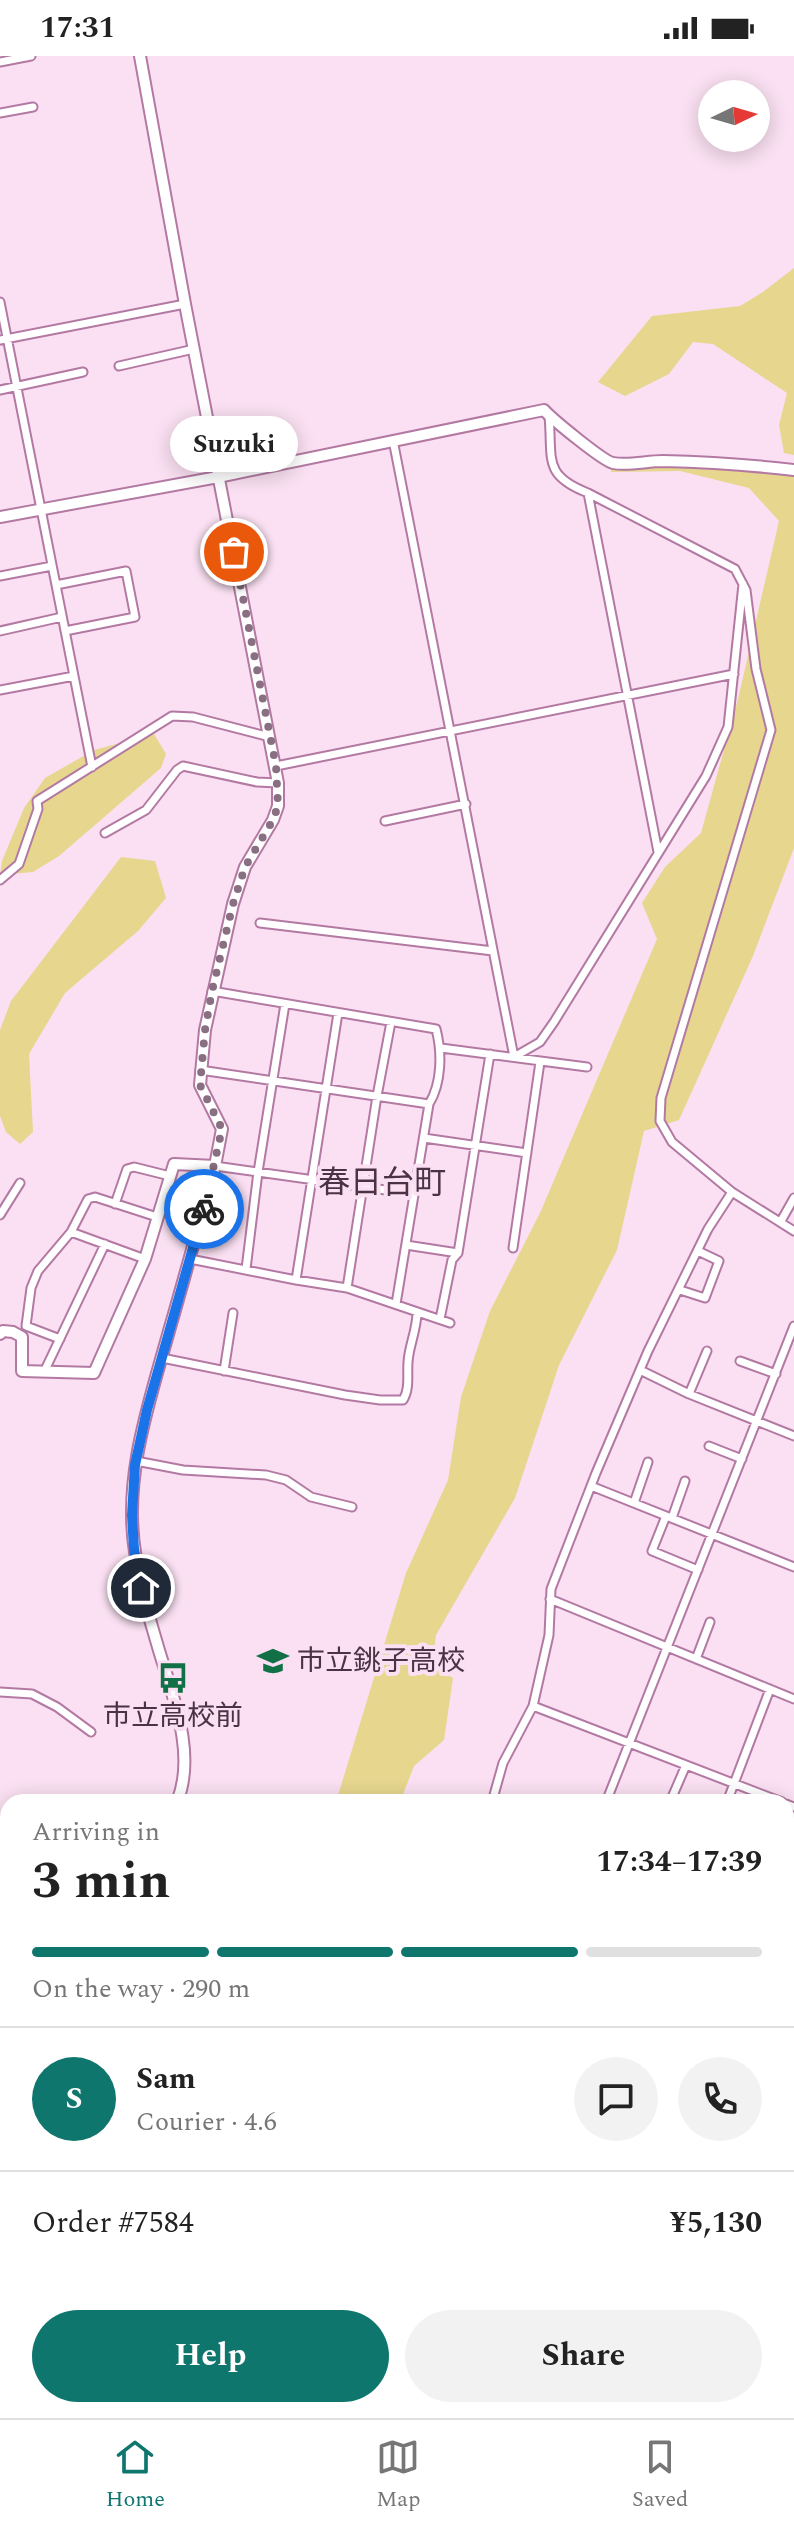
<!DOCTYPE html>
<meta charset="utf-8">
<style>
body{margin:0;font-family:Spectral,"Noto Sans JP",serif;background:#f2f2f2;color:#222;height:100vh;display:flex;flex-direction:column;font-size:30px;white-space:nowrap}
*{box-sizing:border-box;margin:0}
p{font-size:26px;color:#767676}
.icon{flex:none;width:44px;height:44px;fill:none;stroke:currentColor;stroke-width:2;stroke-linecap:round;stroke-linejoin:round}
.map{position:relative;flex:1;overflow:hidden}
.sheet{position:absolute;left:0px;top:1738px;width:794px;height:624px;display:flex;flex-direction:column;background:#fff;border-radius:24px 24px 0 0;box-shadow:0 4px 20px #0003}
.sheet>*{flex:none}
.needle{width:52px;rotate:85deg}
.buttons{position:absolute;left:698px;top:24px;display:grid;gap:16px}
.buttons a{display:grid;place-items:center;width:72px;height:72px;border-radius:50%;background:#fff;box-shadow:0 4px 20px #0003;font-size:40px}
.pin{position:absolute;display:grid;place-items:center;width:68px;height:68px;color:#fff;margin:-34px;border:4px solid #fff;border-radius:50%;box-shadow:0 2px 8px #0007}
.courier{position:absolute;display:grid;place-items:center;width:80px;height:80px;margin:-40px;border:6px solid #1a73e8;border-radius:50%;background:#fff;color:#222;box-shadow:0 2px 10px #0007}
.bubble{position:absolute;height:56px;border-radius:28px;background:#fff;box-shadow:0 4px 20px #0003;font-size:26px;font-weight:700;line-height:56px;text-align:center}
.headline em{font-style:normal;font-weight:700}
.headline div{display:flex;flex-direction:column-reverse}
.headline{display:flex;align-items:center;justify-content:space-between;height:136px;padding:0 32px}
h1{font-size:52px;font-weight:700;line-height:60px}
.bar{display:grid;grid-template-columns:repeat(4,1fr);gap:12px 8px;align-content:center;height:96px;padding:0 32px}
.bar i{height:10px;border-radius:6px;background:#e0e0e0}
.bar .current{background:#0f766e}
.bar p{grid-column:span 4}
.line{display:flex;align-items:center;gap:20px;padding:0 32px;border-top:2px solid #e0e0e0}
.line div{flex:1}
.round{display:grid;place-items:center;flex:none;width:84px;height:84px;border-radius:42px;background:#f2f2f2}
.button{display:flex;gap:16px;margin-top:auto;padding:16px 32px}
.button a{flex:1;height:92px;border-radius:48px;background:#0f766e;color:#fff;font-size:32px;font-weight:700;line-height:92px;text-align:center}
.button a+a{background:#f2f2f2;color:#222}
.status{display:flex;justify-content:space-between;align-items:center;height:56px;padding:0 40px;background:#fff;direction:ltr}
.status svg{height:22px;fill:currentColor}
.menu{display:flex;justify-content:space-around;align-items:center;height:112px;border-top:2px solid #e0e0e0;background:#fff;font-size:22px;color:#767676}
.menu a{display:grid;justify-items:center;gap:4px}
.menu .current{color:#0f766e}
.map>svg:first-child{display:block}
.green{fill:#e6d68e}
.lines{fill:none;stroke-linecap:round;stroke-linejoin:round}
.stream{stroke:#8b94d5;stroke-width:3}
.street-casing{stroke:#b379a3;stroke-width:11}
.secondary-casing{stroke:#b379a3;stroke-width:14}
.highway-casing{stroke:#fff;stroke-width:16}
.street{stroke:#fff;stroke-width:7}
.secondary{stroke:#fff;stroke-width:10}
.highway{stroke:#48d1f3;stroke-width:12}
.done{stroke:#886f81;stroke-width:8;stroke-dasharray:0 14.4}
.route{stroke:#1a73e8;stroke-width:10}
.labels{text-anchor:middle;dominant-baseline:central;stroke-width:8;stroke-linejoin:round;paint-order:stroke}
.poi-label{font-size:28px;fill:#4b3244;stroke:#fae0f2;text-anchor:start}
.quarter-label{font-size:32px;fill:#4b3244;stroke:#fae0f2}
</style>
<div class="status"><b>17:31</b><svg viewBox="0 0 49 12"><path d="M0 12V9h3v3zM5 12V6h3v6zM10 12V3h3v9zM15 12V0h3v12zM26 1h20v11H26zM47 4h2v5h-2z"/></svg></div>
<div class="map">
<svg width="794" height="2362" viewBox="0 0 794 2362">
<rect width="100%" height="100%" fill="#fae0f2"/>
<path class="green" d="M794 212V399L784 397 779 369 787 337 713 288 693 286 669 318 625 340 598 326 652 260 740 250 763 236Z
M612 407 794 415V792L753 900 679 1064 644 1075 617 1194 559 1309 515 1442 436 1579 432 1610 453 1622 444 1684 414 1710 400 1746H336L406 1517 448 1424 461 1341 490 1255 540 1157 657 883 642 847 665 811 701 777 738 643 779 465 749 432 680 415 611 416Z
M154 678 166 698 161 712 59 800 33 816 0 819 2 805 24 752 45 722 94 694Z
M121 801 155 805 166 842 138 875 65 937 29 998 33 1076 20 1088 6 1076 0 1060V974L11 945Z
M54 2354H96L101 2356 102 2354H168L170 2362H69Z"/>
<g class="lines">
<path class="stream" d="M0 2126 6 2144 0 2152"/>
<defs>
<path id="street" d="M0 6 31 0
M0 57 33 51
M0 246 92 711
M0 284 185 248
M119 310 194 293
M0 334 83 316
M549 360C553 403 542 419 588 437L735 513 746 534 756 613 771 674 661 1042 660 1065 672 1086 732 1136 794 1175
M393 384 514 1001 540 986 554 966 706 720 728 671 743 528
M588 437 658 796
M0 520 52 510
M56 529 126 515 135 561 65 575
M0 575 62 561
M0 634 74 620
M276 710 734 618
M385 765 466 748
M105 777 146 754 177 714 183 710 257 726 278 727
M0 824 19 808 38 753 37 745 172 660 193 661 270 681
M260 867 493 895
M212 935 436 973C442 996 442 1027 429 1048L396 1248
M441 992 587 1011
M200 1014 429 1048
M424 1082 527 1097
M215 1110 414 1138
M115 1148 127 1113 134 1111 170 1120
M0 1159 20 1127
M781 1165 794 1142
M71 1176 145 1203
M406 1189 458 1197
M513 1192 540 1006
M190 1203 296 1224 347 1232 450 1267
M246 1213 258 1116 285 948
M296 1224 338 957
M347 1232 377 1040 391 966
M680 1234 705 1242 719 1205 698 1195
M440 1263 452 1204 458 1197 490 998
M60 1283 26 1270 31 1232 38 1215 71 1176 88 1143 95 1141 157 1161
M162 1302 345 1339 380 1344H403C410 1333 407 1319 408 1306 409 1289 417 1274 417 1256
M740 1305 776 1318
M640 1314 689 1338 794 1380
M224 1315 233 1257
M44 1316 105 1188
M689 1338 707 1295
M709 1390 742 1403
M136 1405 183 1414 266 1419 286 1424 311 1441 352 1451
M591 1430 794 1511
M634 1447 648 1406
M666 1460 652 1495 698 1514
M672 1462 685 1425
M550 1543 794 1643
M696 1603 710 1566
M0 1636 32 1638 57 1651 91 1676
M533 1650 782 1746
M492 1746 503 1707 533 1650 549 1579 551 1533 596 1417 648 1295 708 1173 732 1136
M606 1746 794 1270
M670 1746 686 1709
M727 1746 770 1633
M786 1748 794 1751
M0 1772 8 1778
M0 1919 8 1915
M786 1930 794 1910
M0 2044 8 2040
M786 2148 794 2150
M786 2188 794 2178
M786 2195 794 2201
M786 2310 794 2300
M198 2354 199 2362
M741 2354 751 2362
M322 2362 328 2354
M448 2362 454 2354
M544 2362 551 2354
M648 2362 654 2354"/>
<path id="secondary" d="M140 0 185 248 278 727V750L273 764 245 811 233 848 205 974 200 1029 222 1073 215 1110C200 1165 185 1220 169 1275 149 1347 123 1421 135 1496 139 1529 149 1560 158 1591 172 1639 197 1697 177 1746
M0 461 218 421 544 354C552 363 603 405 613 407 628 410 647 405 663 405 707 406 751 409 794 414
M0 1278 3 1275 13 1276 22 1281V1315L94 1317 145 1203 174 1108 215 1110
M0 1940C4 1949 9 1956 1 1965
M403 2354 413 2362"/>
<path id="highway" d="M0 1963 8 1981
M570 2354 580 2362"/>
</defs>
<use href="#street" class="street-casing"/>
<use href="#secondary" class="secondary-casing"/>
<use href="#highway" class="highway-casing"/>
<use href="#street" class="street"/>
<use href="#secondary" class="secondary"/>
<use href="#highway" class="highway"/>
</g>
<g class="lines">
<path class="done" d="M204 1153 222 1073 200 1029 205 974 212 935 233 848 245 811 273 764 278 750 276 710 234 496"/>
<path class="route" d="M141 1532 134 1493 132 1459 135 1409 147 1354 204 1153"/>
</g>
<defs>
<symbol id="school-bare" viewBox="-9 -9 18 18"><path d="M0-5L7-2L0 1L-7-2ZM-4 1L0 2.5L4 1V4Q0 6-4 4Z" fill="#117046" stroke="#fae0f2" stroke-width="2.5" paint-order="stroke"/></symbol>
<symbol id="bus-bare" viewBox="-9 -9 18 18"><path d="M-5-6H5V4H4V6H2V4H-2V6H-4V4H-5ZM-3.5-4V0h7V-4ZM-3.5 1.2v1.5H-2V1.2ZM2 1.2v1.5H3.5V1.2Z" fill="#117046" stroke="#fae0f2" stroke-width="2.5" paint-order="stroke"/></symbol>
</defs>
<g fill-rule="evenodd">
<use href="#school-bare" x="251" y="1583" width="44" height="44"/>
<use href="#bus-bare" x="151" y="1600" width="44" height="44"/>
</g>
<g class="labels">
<g class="poi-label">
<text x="297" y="1605">市立銚子高校</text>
<text x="173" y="1660" text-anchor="middle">市立高校前</text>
</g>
<g class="quarter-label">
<text x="382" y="1127">春日台町</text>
</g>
</g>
</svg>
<div class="buttons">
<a><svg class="needle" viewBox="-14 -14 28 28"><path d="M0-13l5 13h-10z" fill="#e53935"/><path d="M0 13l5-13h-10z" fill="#767676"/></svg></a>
</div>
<div class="pin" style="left:234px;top:496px;background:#ea580c"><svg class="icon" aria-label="bag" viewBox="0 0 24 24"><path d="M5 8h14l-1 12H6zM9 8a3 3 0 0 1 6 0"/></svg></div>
<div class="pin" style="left:141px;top:1532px;background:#1f2937"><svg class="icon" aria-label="home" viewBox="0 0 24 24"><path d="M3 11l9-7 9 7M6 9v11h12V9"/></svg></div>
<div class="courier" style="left:204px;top:1153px"><svg class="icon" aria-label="bike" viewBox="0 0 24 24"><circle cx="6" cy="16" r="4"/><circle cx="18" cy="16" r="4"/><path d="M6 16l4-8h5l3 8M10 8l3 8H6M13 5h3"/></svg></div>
<div class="bubble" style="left:170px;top:360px;width:128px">Suzuki</div>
<section class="sheet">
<div class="headline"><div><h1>3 min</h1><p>Arriving in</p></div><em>17:34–17:39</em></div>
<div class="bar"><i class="current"></i><i class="current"></i><i class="current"></i><i></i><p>On the way · 290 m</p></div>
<div class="line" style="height:144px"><b class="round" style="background:#0f766e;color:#fff">S</b><div><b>Sam</b><p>Courier · 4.6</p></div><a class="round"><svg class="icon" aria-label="chat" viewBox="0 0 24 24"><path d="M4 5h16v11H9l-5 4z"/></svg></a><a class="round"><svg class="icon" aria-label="phone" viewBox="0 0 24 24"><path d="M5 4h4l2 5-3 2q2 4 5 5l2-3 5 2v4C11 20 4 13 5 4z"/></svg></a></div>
<div class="line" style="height:104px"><div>Order #7584</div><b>¥5,130</b></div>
<div class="button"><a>Help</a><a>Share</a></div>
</section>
</div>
<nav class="menu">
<a class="current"><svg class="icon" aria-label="home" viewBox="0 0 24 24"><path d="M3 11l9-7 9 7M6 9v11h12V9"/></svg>Home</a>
<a><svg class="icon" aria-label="map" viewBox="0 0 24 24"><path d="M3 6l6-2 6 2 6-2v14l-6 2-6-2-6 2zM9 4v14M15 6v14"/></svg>Map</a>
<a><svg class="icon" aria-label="saved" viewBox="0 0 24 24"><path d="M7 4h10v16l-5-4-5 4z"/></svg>Saved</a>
</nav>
